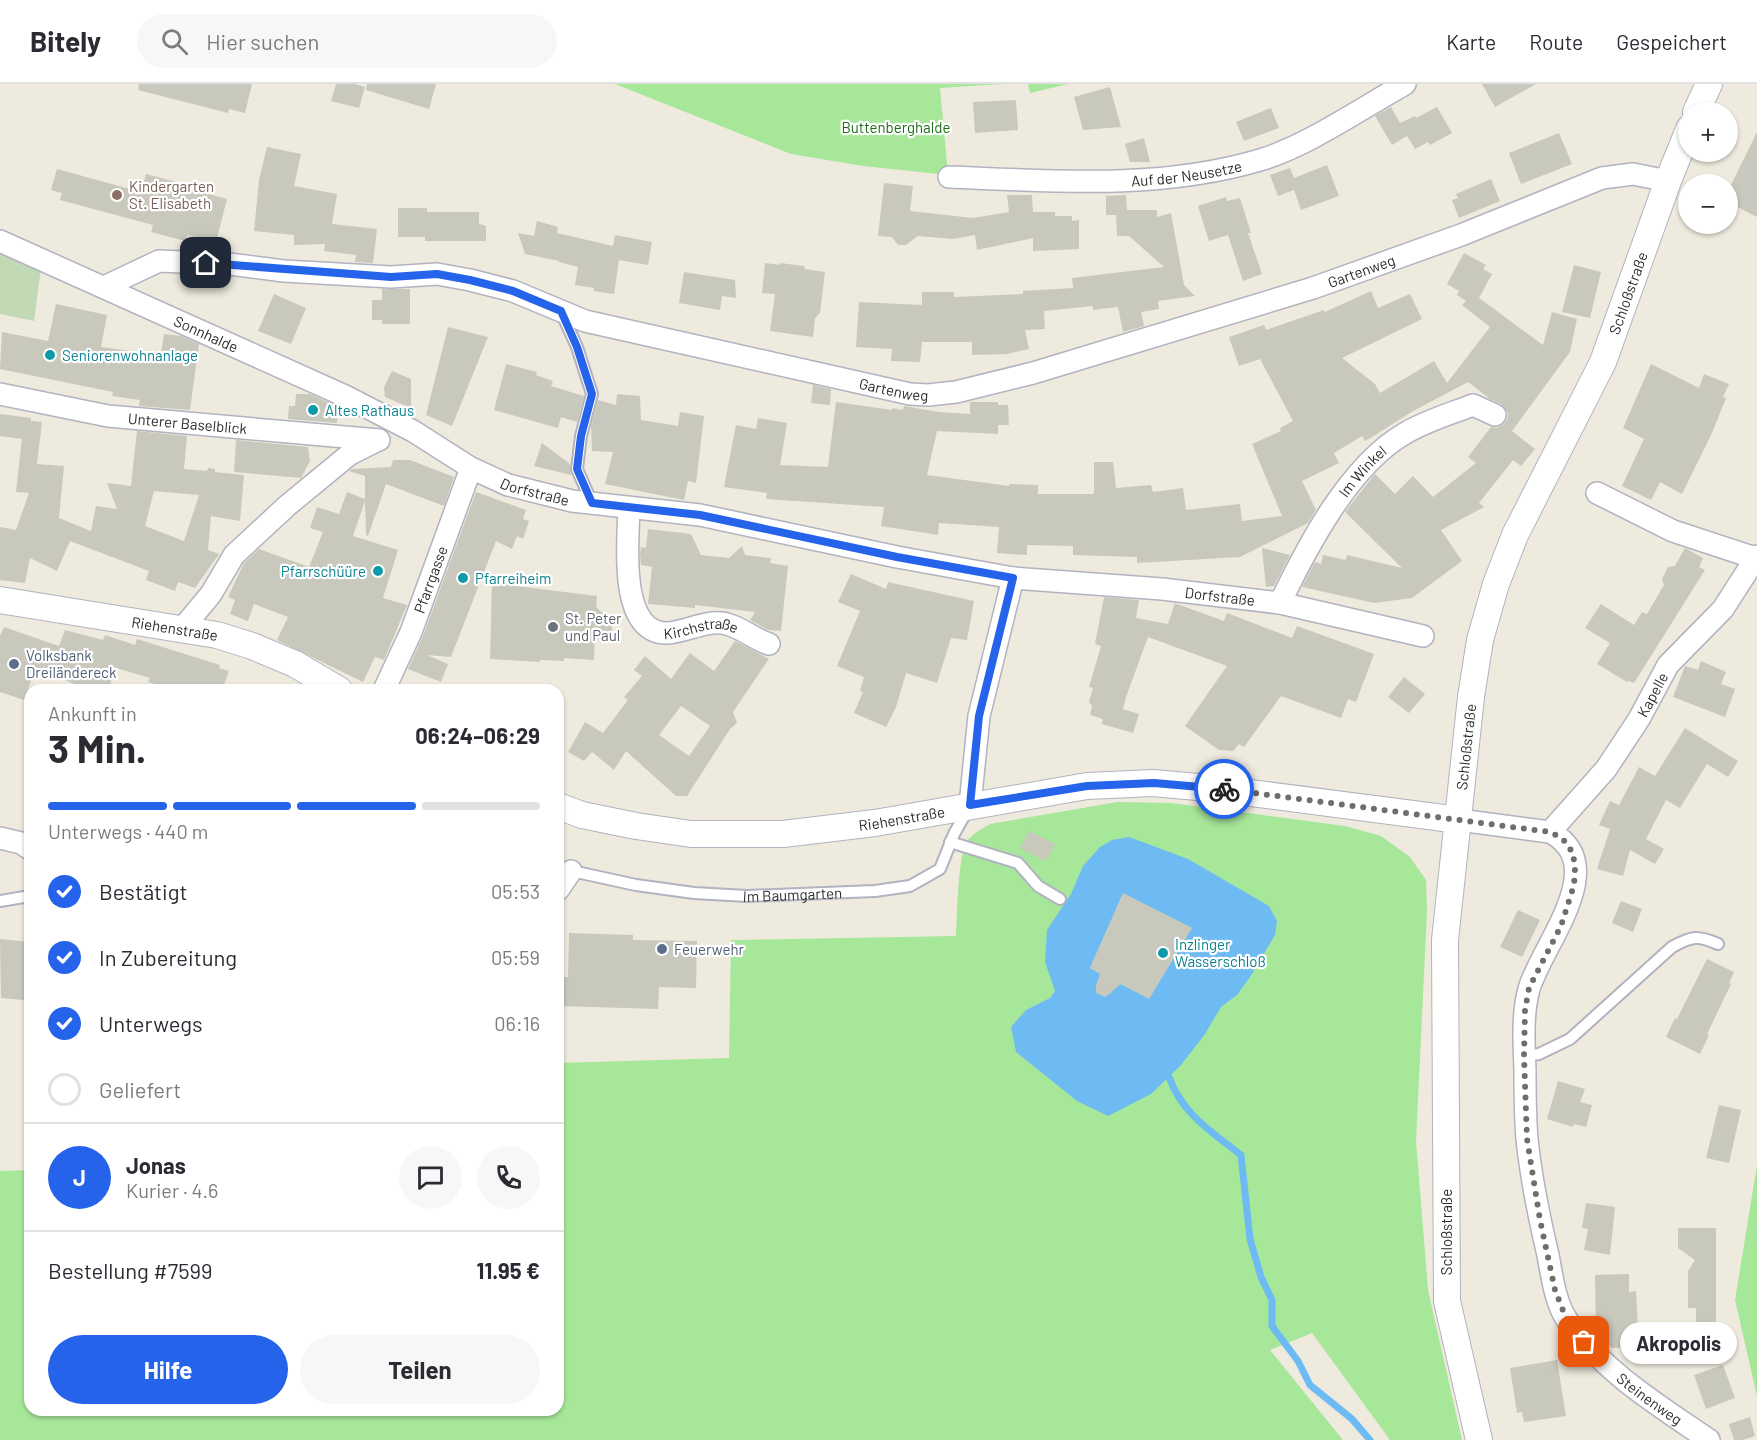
<!DOCTYPE html>
<html lang="de">
<meta charset="utf-8">
<style>
body{margin:0;font-family:Barlow,sans-serif;background:#f7f7f7;color:#2b2b33;height:100vh;display:flex;flex-direction:column;font-size:22px;white-space:nowrap}
*{box-sizing:border-box;margin:0}
p{font-size:20px;color:#7c7c81}
.icon{flex:none;width:33px;height:33px;fill:none;stroke:currentColor;stroke-width:2;stroke-linecap:round;stroke-linejoin:round}
.map{position:relative;flex:1;overflow:hidden}
.sheet{position:absolute;left:24px;top:600px;width:540px;height:732px;display:flex;flex-direction:column;background:#fff;border-radius:18px;box-shadow:0 2px 4px #0004}
.sheet>*{flex:none}
.buttons{position:absolute;left:1678px;top:18px;display:grid;gap:12px}
.buttons a{display:grid;place-items:center;width:60px;height:60px;border-radius:50%;background:#fff;box-shadow:0 2px 4px #0004;font-size:30px}
.pin{position:absolute;display:grid;place-items:center;width:51px;height:51px;color:#fff;margin:-26px;border-radius:12px;box-shadow:0 3px 9px #0006}
.courier{position:absolute;display:grid;place-items:center;width:60px;height:60px;margin:-30px;border:4px solid #2563eb;border-radius:50%;background:#fff;color:#222;box-shadow:0 2px 8px #0007}
.bubble{position:absolute;height:42px;border-radius:21px;background:#fff;box-shadow:0 2px 4px #0004;font-size:20px;font-weight:700;line-height:42px;text-align:center}
.overview em{font-style:normal;font-weight:700}
.overview div{display:flex;flex-direction:column-reverse}
.overview{display:flex;align-items:center;justify-content:space-between;height:102px;padding:0 24px}
h1{font-size:39px;font-weight:700;line-height:45px}
.bar{display:grid;grid-template-columns:repeat(4,1fr);gap:9px 6px;align-content:center;height:72px;padding:0 24px}
.bar i{height:8px;border-radius:4px;background:#e1e1e2}
.bar .selected{background:#2563eb}
.bar p{grid-column:span 4}
.line{display:flex;align-items:center;gap:15px;padding:0 24px;border-top:2px solid #e1e1e2}
.line div{flex:1}
.round{display:grid;place-items:center;flex:none;width:63px;height:63px;border-radius:32px;background:#f7f7f7}
ol{padding:0 24px;list-style:none}
li{display:flex;align-items:center;gap:18px;height:66px}
li p{margin-inline-start:auto}
li .icon{padding:6px;border-radius:50%;background:#2563eb;color:#fff;stroke-width:4}
li:last-child{color:#7c7c81}
li i{width:33px;height:33px;border:3px solid #e1e1e2;border-radius:50%}
.cta{display:flex;gap:12px;margin-top:auto;padding:12px 24px}
.cta a{flex:1;height:69px;border-radius:36px;background:#2563eb;color:#fff;font-size:24px;font-weight:700;line-height:69px;text-align:center}
.cta a+a{background:#f7f7f7;color:#2b2b33}
header{display:flex;align-items:center;gap:36px;box-sizing:border-box;height:84px;padding:0 30px;background:#fff;border-bottom:2px solid #e1e1e2}
header strong{font-size:28px}
nav{display:flex;gap:33px;margin-inline-start:auto;font-size:21px}
.search{width:420px;height:54px;background:#f7f7f7;display:flex;align-items:center;gap:15px;box-sizing:border-box;padding:0 21px;border-radius:33px;color:#7c7c81;font-size:22px}
.map>svg:first-child{display:block}
.green{fill:#a7e799}
.cemetery{fill:#c1d9b5}
.water{fill:#6ebbf4;fill-rule:evenodd}
.lines{fill:none;stroke-linecap:round;stroke-linejoin:round}
.stream{stroke:#6ebbf4;stroke-width:7}
.building{fill:#c9c8bd;fill-rule:evenodd}
.service-casing{stroke:#b2b2c0;stroke-width:14}
.minor-casing{stroke:#b2b2c0;stroke-width:24}
.tertiary-casing{stroke:#b2b2c0;stroke-width:28}
.service{stroke:#fff;stroke-width:10}
.minor{stroke:#fff;stroke-width:21}
.tertiary{stroke:#fff;stroke-width:26}
.done{stroke:#706e6a;stroke-width:6;stroke-dasharray:0 10.8}
.route{stroke:#2563eb;stroke-width:8}
.education-dot{fill:#8d6e63;stroke:#fff;stroke-width:2}
.culture-dot{fill:#0f9aa8;stroke:#fff;stroke-width:2}
.worship-dot{fill:#6b7280;stroke:#fff;stroke-width:2}
.service-dot{fill:#5c6f8a;stroke:#fff;stroke-width:2}
.labels{text-anchor:middle;dominant-baseline:central;stroke-width:4.5;stroke-linejoin:round;paint-order:stroke}
.park-label{font-size:15px;fill:#1c6e18;stroke:#fff}
.street-label{font-size:15px;fill:#2c2c2c;stroke:#fff}
.education-label{font-size:15px;fill:#785e54;stroke:#fff;text-anchor:start}
.culture-label{font-size:15px;fill:#0d838f;stroke:#fff;text-anchor:start}
.worship-label{font-size:15px;fill:#5b616d;stroke:#fff;text-anchor:start}
.service-label{font-size:15px;fill:#4e5e75;stroke:#fff;text-anchor:start}
</style>
<header>
<strong>Bitely</strong>
<div class="search"><svg class="icon" aria-label="search" viewBox="0 0 24 24"><circle cx="10" cy="10" r="6"/><path d="M15 15l6 6"/></svg>Hier suchen</div>
<nav><a>Karte</a><a>Route</a><a>Gespeichert</a></nav>
</header>
<div class="map">
<svg width="1757" height="1356" viewBox="0 0 1757 1356">
<rect width="100%" height="100%" fill="#eeeade"/>
<path class="green" d="M615 0H1002L940 4 948 91 863 82 791 70Z
M1028 0H1068L1030 9Z
M1117 718 1171 719 1345 742 1381 752 1410 773 1426 796 1427 828 1416 1057 1428 1206 1462 1356H1390L1312 1249 1270 1266 1343 1356H0V1087L30 1086V1326H558V979L729 974 731 856 956 852C957 833 958 770 967 757 972 750 982 745 990 740Z
M1757 1081V1312L1735 1216Z"/>
<path class="cemetery" d="M0 168 41 184 34 237 0 230Z"/>
<path class="water" d="M1129 753 1188 775 1269 822 1277 837 1275 851 1250 893 1237 911 1221 923 1205 950 1181 981 1151 1010 1108 1032 1077 1017 1016 968 1011 943 1026 926 1050 914 1055 907 1045 878 1047 846 1071 810 1083 782 1100 763 1112 756ZM1123 810 1192 844 1149 914 1108 894 1114 904 1110 910 1104 912 1097 908 1096 901 1101 894H1108L1090 884Z"/>
<g class="lines">
<path class="stream" d="M1169 993C1182 1030 1212 1048 1241 1071L1250 1155 1261 1193 1272 1216V1242L1298 1277 1310 1301 1352 1335 1370 1356"/>
</g>
<path class="building" d="M139 0H252L245 29 229 25 228 29 138 6Z
M336 0H355L365 3 359 24 331 17Z
M367 0H436L429 25 366 6Z
M1482 0H1536L1495 23Z
M1110 3 1121 43 1083 46 1074 13Z
M1016 16 1018 46 975 49 973 18Z
M1391 23 1400 39 1415 32 1416 34 1437 23 1452 49 1430 61 1428 58 1415 65 1407 52 1392 61 1375 32Z
M1271 24 1279 44 1244 57 1236 38Z
M1757 48V133L1728 118V107Z
M1559 49 1572 80 1521 100 1509 69Z
M1144 54 1150 78H1130L1125 60Z
M267 63 301 70 294 102 337 110 332 140 377 145 373 179 355 178 356 171 324 167 325 160 294 161V151L254 147 259 96Z
M1327 81 1339 112 1301 126 1294 106 1278 112 1270 91 1290 84 1294 94Z
M57 85 141 108 146 90 199 104 198 107 227 115 216 158 187 151 185 157 151 148 153 141 60 116 62 109 51 106Z
M1491 95 1500 117 1459 134 1452 116 1458 114 1456 110Z
M884 99 913 102 910 127 973 134 1009 128 1007 111H1032L1033 128H1055V132H1072V137L1079 136V165L1033 167V154L977 166 975 151 953 155 918 152 906 161H898L892 153 878 152Z
M1126 111 1127 126H1157V133L1171 129 1184 201 1195 212 1158 217 1159 225 1141 228 1144 242 1123 248 1118 223 1093 226V222L1044 227 1045 245 1025 246 1029 265 1007 270 972 271V258H922L920 278 891 277 892 265 856 263 859 218 922 221V208H954V213L1023 210V207L1073 204 1072 194 1164 183 1129 152H1117L1116 131H1106V112Z
M1226 113 1227 117 1240 114 1251 149H1248L1262 190 1243 197 1228 151 1209 157 1198 122Z
M398 124H427V128H479V140L486 142V157H425V153H398Z
M537 137 558 143 557 149 613 162 615 151 652 158 648 181 619 176 614 210 594 207V204L575 201 578 183 559 178V177L525 170 518 149 534 152Z
M1464 169 1486 181 1483 185 1492 190 1479 214 1543 261 1552 228 1577 235 1570 268 1512 347 1535 365 1521 382 1513 376 1479 419 1484 423 1441 446 1462 477 1412 514 1374 519 1302 503 1315 478 1321 480 1323 471 1346 476 1347 471 1402 484 1345 428 1375 390 1395 410 1413 392 1433 413 1476 379 1468 373 1491 343 1497 344 1503 341 1507 336 1508 329 1501 320 1490 315 1468 298 1413 327 1372 353 1365 357 1362 352 1334 369 1339 379 1302 397 1316 426 1308 439 1240 473 1137 479V473L1073 471V462L1027 461V471L997 469 999 443 939 439 938 451 881 442 884 423 766 415 767 409 724 403 736 341 756 345 758 334 787 339 780 381 828 383 836 318 892 326V324L903 326 904 322 939 328 970 330V318H998V321H1008L1009 341H998V350L937 347 927 391 1009 402V400L1038 401V410H1094V378H1113L1116 404 1151 401 1153 408 1183 404 1186 426 1240 420 1242 437 1282 432 1252 360 1281 347 1280 344 1293 337 1260 275 1239 282 1229 253 1264 241 1266 246 1324 226 1325 228 1371 207 1378 224 1410 210 1422 235 1342 274 1375 300 1380 309 1434 277 1447 299 1490 243 1462 221 1466 217 1457 211 1459 207 1447 200Z
M765 179 780 181V179L804 182 805 185 825 188 820 229 815 234 813 253 770 247 775 210 762 209Z
M1574 181 1601 188 1590 234 1562 228Z
M684 188 735 196 736 214 722 212 720 226 679 219Z
M382 205H410V240H382V236H372V216H382Z
M274 210 306 224 291 260 258 247Z
M56 220 107 231 101 263 161 271 164 250 181 252 199 260 190 326 139 322 140 316 112 312 113 308 0 285 2 248 48 257Z
M448 243 488 253 452 342 426 331Z
M506 280 537 288 536 291 553 297 551 302 584 312 577 338 561 333 558 344 494 326Z
M1651 280 1699 304 1704 290 1729 300 1723 313 1726 314 1712 349 1682 410 1660 398 1651 416 1622 402 1644 355 1623 344Z
M392 287 411 295V324L385 313 384 303Z
M813 301 831 305 830 321 811 319Z
M296 310H310L338 323 337 339 288 335 289 322H295Z
M617 310 640 312 641 336 678 342 680 328 704 332 696 399 688 397 684 416 605 400 613 368 592 367 591 342 598 316 616 321Z
M0 330 31 334V337L42 338 37 380 64 382 59 434 91 447 96 422 117 425 107 399 131 402 137 347 187 352 184 385 207 387 208 384 215 385V388L244 391 240 437 211 432 208 466 219 470 195 504 178 498 175 507 146 496 149 487 70 457 57 487 30 474 25 499 0 496V443L16 446 29 409 16 408 22 355 0 352ZM154 407 199 411 184 457 145 442Z
M236 356 308 363 310 377 301 394 234 388Z
M542 359 570 380 571 391 534 382Z
M393 376H410L454 393 444 422 386 400 368 452 366 451 365 417 353 452 398 466 383 514 407 521 384 576 375 573 363 598 277 556 288 533 254 520 248 537 230 530 235 516 228 513 244 479 259 465 309 483 323 448 310 444 317 423 339 430 347 408 365 415V392L349 387 352 385 391 383Z
M476 408 526 426 523 435 529 437 523 455 517 452 512 465 496 457 451 573 427 571 448 580 441 598 408 585 423 552Z
M648 445 691 450 701 471 729 474 742 462 745 471 771 474 770 479 788 482 781 547 768 546 750 536 755 528 695 521V524L648 520 652 483 641 481 640 470 641 463 646 464Z
M1262 464 1290 471 1274 502 1266 503Z
M1685 464 1703 474 1699 483 1705 486 1634 599 1628 597 1627 598 1597 580 1610 559 1585 544 1601 520 1634 541 1642 528 1647 530 1664 501 1662 495 1668 483 1675 482Z
M851 490 886 505 888 498 974 517 967 556 951 554 937 599 906 589 896 623 886 643 854 629 863 608 860 607 864 593 837 582 860 527 838 518Z
M492 499 597 512 596 523 612 538V548L600 556 595 551 594 576 564 574V577L540 576V578L490 575Z
M1104 513 1139 516 1136 534 1168 540 1175 519 1177 520 1224 537 1227 529 1292 554 1297 542 1374 570 1356 618 1348 615 1341 634 1281 612 1244 663 1239 660 1233 667 1219 666 1185 642 1227 582 1148 553 1126 613 1123 625 1139 630 1133 649 1102 640 1103 635 1090 631 1092 622 1089 618 1093 604 1089 603 1101 562 1095 560Z
M4 543 59 562 65 546 103 556 105 551 135 561 137 555 220 581 219 584 229 587 222 606H175L148 598 150 594 116 584 108 606H89L36 584 24 616 0 608V552Z
M735 557 769 575 733 628 737 639 730 645 687 712H676L626 667 614 686 592 668 584 677 568 668 585 638 603 649 628 616 624 613 642 592 634 586 645 572 671 595 690 569 714 587ZM681 622 710 642 689 672 659 651Z
M1701 577 1726 588 1721 600 1735 605 1725 633 1673 613 1685 582 1698 586Z
M1404 593 1425 610 1409 629 1388 613Z
M1685 644 1738 677 1728 693 1707 680 1680 724 1666 716 1646 755 1664 765 1655 780 1630 766 1623 792 1597 785 1610 745 1599 741 1610 717 1619 721 1639 683 1655 692Z
M1029 747 1055 760 1046 777 1020 764Z
M1123 809 1192 844 1149 915 1121 900 1105 913 1096 909V901L1100 890 1090 884Z
M1621 817 1642 825 1633 848 1612 839Z
M1518 826 1540 836 1522 873 1500 863Z
M569 849 633 851V856L697 857 696 904 659 903 658 925 558 922V893H568Z
M0 855 30 858V886L26 885 24 916 1 914Z
M1707 875 1734 888 1729 899 1731 900 1707 950 1709 951 1700 970 1666 953 1675 934 1677 935Z
M1558 997 1585 1005 1580 1018 1592 1021 1586 1043 1574 1040 1573 1043 1547 1035Z
M1719 1021 1741 1026 1729 1079 1706 1074Z
M1586 1119 1615 1123 1610 1171 1584 1166 1588 1145 1582 1144Z
M1678 1144H1716V1244H1696V1224H1688V1187L1695 1176 1678 1164Z
M1629 1190V1208L1636 1207 1638 1245H1660V1263L1611 1264 1601 1247 1596 1250 1595 1191Z
M1557 1276 1566 1332 1524 1338 1522 1328 1517 1329 1510 1284Z
M1723 1281 1735 1314 1706 1325 1694 1291Z
M1750 1333 1755 1352 1743 1356H1734L1729 1340Z"/>
<g class="lines">
<defs>
<g id="service">
<path d="M562 230 577 263 592 310 581 352 577 385 592 419"/>
<path d="M950 758 1018 779 1038 802 1060 815"/>
<path id="s1" d="M558 784 636 801 694 809 747 812 875 807 910 802 940 785 954 750 968 725"/>
<path d="M0 817 30 812"/>
<path d="M1524 972 1539 970 1570 955 1672 863C1692 852 1698 851 1718 860"/>
</g>
<g id="minor">
<path id="s2" d="M949 93C1052 97 1159 106 1260 76 1307 62 1362 24 1405 0"/>
<path id="s3" d="M0 157 345 312 413 347 471 384 508 401 572 417 700 431 897 473 1013 494 1162 505 1280 519 1423 552"/>
<path id="s4" d="M104 203 159 177 229 180 284 187 391 193 437 190 470 196 513 207 585 237 910 310 928 311 956 308 1033 289 1313 204 1461 151 1602 94 1633 90 1668 97"/>
<path id="s5" d="M0 310 108 332 379 356"/>
<path d="M1597 409 1673 447 1755 474"/>
<path id="s6" d="M629 425C628 456 618 550 667 549 687 548 706 535 727 540 742 544 754 555 769 560"/>
<path id="s7" d="M1280 519C1307 463 1349 382 1404 350 1425 337 1450 330 1473 321L1495 331"/>
<path d="M182 545 211 510 234 471 288 421 350 370 378 356"/>
<path id="s8" d="M384 606 411 548 471 384"/>
<path d="M970 721 979 632 1013 494"/>
<path id="s9" d="M1459 736 1550 748C1613 781 1541 862 1529 905 1522 930 1524 960 1525 986 1525 1009 1525 1032 1527 1055 1531 1094 1539 1133 1548 1171 1552 1192 1555 1218 1567 1236 1603 1288 1658 1321 1709 1356"/>
<path id="s10" d="M1550 748 1606 685 1639 635 1668 581 1723 525 1757 472"/>
<path d="M0 754 21 759 30 765"/>
<path d="M558 806 571 787"/>
</g>
<g id="tertiary">
<path d="M1696 28 1709 0"/>
<path id="s11" d="M0 516 217 551 252 562 295 580 339 606"/>
<path id="s12" d="M558 722 582 731 636 742 691 750H783L875 739 1087 702 1153 699 1220 705 1459 736"/>
<path id="s13" d="M1479 1356 1447 1217 1445 856 1471 613 1480 556 1496 500 1515 451 1603 278 1668 97 1689 45"/>
</g>
</defs>
<use href="#service" class="service-casing"/>
<use href="#minor" class="minor-casing"/>
<use href="#tertiary" class="tertiary-casing"/>
<use href="#service" class="service"/>
<use href="#minor" class="minor"/>
<use href="#tertiary" class="tertiary"/>
</g>
<g class="lines">
<path class="done" d="M1224 705 1550 748 1563 755 1573 769 1575 785 1574 801 1561 842 1529 904 1525 926 1524 972 1527 1055 1540 1136 1555 1206 1566 1234 1584 1258"/>
<path class="route" d="M206 179 391 193 437 190 470 196 513 207 561 227 577 263 592 310 581 352 577 385 592 419 700 431 897 473 1013 494 979 632 970 721 1087 702 1154 699 1224 705"/>
</g>
<circle class="education-dot" cx="117" cy="111" r="6"/>
<g class="culture-dot">
<circle cx="50" cy="271" r="6"/>
<circle cx="313" cy="326" r="6"/>
<circle cx="378" cy="487" r="6"/>
<circle cx="463" cy="494" r="6"/>
<circle cx="1163" cy="869" r="6"/>
</g>
<circle class="worship-dot" cx="553" cy="543" r="6"/>
<g class="service-dot">
<circle cx="14" cy="580" r="6"/>
<circle cx="662" cy="865" r="6"/>
</g>
<g class="labels">
<g class="park-label">
<text x="896" y="43">Buttenberghalde</text>
</g>
<g class="street-label">
<text stroke="none"><textPath href="#s2" startOffset="238">Auf der Neusetze</textPath></text>
<text stroke="none"><textPath href="#s4" startOffset="1298">Gartenweg</textPath></text>
<text stroke="none"><textPath href="#s13" startOffset="1184">Schloßstraße</textPath></text>
<text stroke="none"><textPath href="#s3" startOffset="226">Sonnhalde</textPath></text>
<text stroke="none"><textPath href="#s4" startOffset="812">Gartenweg</textPath></text>
<text stroke="none"><textPath href="#s5" startOffset="190">Unterer Baselblick</textPath></text>
<text stroke="none"><textPath href="#s7" startOffset="156">Im Winkel</textPath></text>
<text stroke="none"><textPath href="#s3" startOffset="592">Dorfstraße</textPath></text>
<text stroke="none"><textPath href="#s8" startOffset="120">Pfarrgasse</textPath></text>
<text stroke="none"><textPath href="#s3" startOffset="1286">Dorfstraße</textPath></text>
<text stroke="none"><textPath href="#s11" startOffset="177">Riehenstraße</textPath></text>
<text stroke="none"><textPath href="#s6" startOffset="178">Kirchstraße</textPath></text>
<text stroke="none"><textPath href="#s10" startOffset="172">Kapelle</textPath></text>
<text stroke="none"><textPath href="#s13" startOffset="698">Schloßstraße</textPath></text>
<text stroke="none"><textPath href="#s12" startOffset="348">Riehenstraße</textPath></text>
<text stroke="none"><textPath href="#s1" startOffset="237">Im Baumgarten</textPath></text>
<text transform="translate(1446 1148) rotate(-90)">Schloßstraße</text>
<text stroke="none"><textPath href="#s9" startOffset="720">Steinenweg</textPath></text>
</g>
<g class="education-label">
<text x="129" y="102">Kindergarten<tspan x="129" dy="17">St. Elisabeth</tspan></text>
</g>
<g class="culture-label">
<text x="62" y="271">Seniorenwohnanlage</text>
<text x="325" y="326">Altes Rathaus</text>
<text x="366" y="487" text-anchor="end">Pfarrschüüre</text>
<text x="475" y="494">Pfarreiheim</text>
<text x="1175" y="860">Inzlinger<tspan x="1175" dy="17">Wasserschloß</tspan></text>
</g>
<g class="worship-label">
<text x="565" y="534">St. Peter<tspan x="565" dy="17">und Paul</tspan></text>
</g>
<g class="service-label">
<text x="26" y="571">Volksbank<tspan x="26" dy="17">Dreiländereck</tspan></text>
<text x="674" y="865">Feuerwehr</text>
</g>
</g>
</svg>
<div class="buttons">
<a>+</a>
<a>−</a>
</div>
<div class="pin" style="left:1584px;top:1258px;background:#ea580c"><svg class="icon" aria-label="bag" viewBox="0 0 24 24"><path d="M5 8h14l-1 12H6zM9 8a3 3 0 0 1 6 0"/></svg></div>
<div class="pin" style="left:206px;top:179px;background:#1f2937"><svg class="icon" aria-label="home" viewBox="0 0 24 24"><path d="M3 11l9-7 9 7M6 9v11h12V9"/></svg></div>
<div class="courier" style="left:1224px;top:705px"><svg class="icon" aria-label="bike" viewBox="0 0 24 24"><circle cx="6" cy="16" r="4"/><circle cx="18" cy="16" r="4"/><path d="M6 16l4-8h5l3 8M10 8l3 8H6M13 5h3"/></svg></div>
<div class="bubble" style="left:1620px;top:1238px;width:117px">Akropolis</div>
<section class="sheet">
<div class="overview"><div><h1>3 Min.</h1><p>Ankunft in</p></div><em>06:24–06:29</em></div>
<div class="bar"><i class="selected"></i><i class="selected"></i><i class="selected"></i><i></i><p>Unterwegs · 440 m</p></div>
<ol>
<li><svg class="icon" aria-label="check" viewBox="0 0 24 24"><path d="M5 12l5 5 9-10"/></svg>Bestätigt<p>05:53</p></li>
<li><svg class="icon" aria-label="check" viewBox="0 0 24 24"><path d="M5 12l5 5 9-10"/></svg>In Zubereitung<p>05:59</p></li>
<li><svg class="icon" aria-label="check" viewBox="0 0 24 24"><path d="M5 12l5 5 9-10"/></svg>Unterwegs<p>06:16</p></li>
<li><i></i>Geliefert</li>
</ol>
<div class="line" style="height:108px"><b class="round" style="background:#2563eb;color:#fff">J</b><div><b>Jonas</b><p>Kurier · 4.6</p></div><a class="round"><svg class="icon" aria-label="chat" viewBox="0 0 24 24"><path d="M4 5h16v11H9l-5 4z"/></svg></a><a class="round"><svg class="icon" aria-label="phone" viewBox="0 0 24 24"><path d="M5 4h4l2 5-3 2q2 4 5 5l2-3 5 2v4C11 20 4 13 5 4z"/></svg></a></div>
<div class="line" style="height:78px"><div>Bestellung #7599</div><b>11.95 €</b></div>
<div class="cta"><a>Hilfe</a><a>Teilen</a></div>
</section>
</div>
